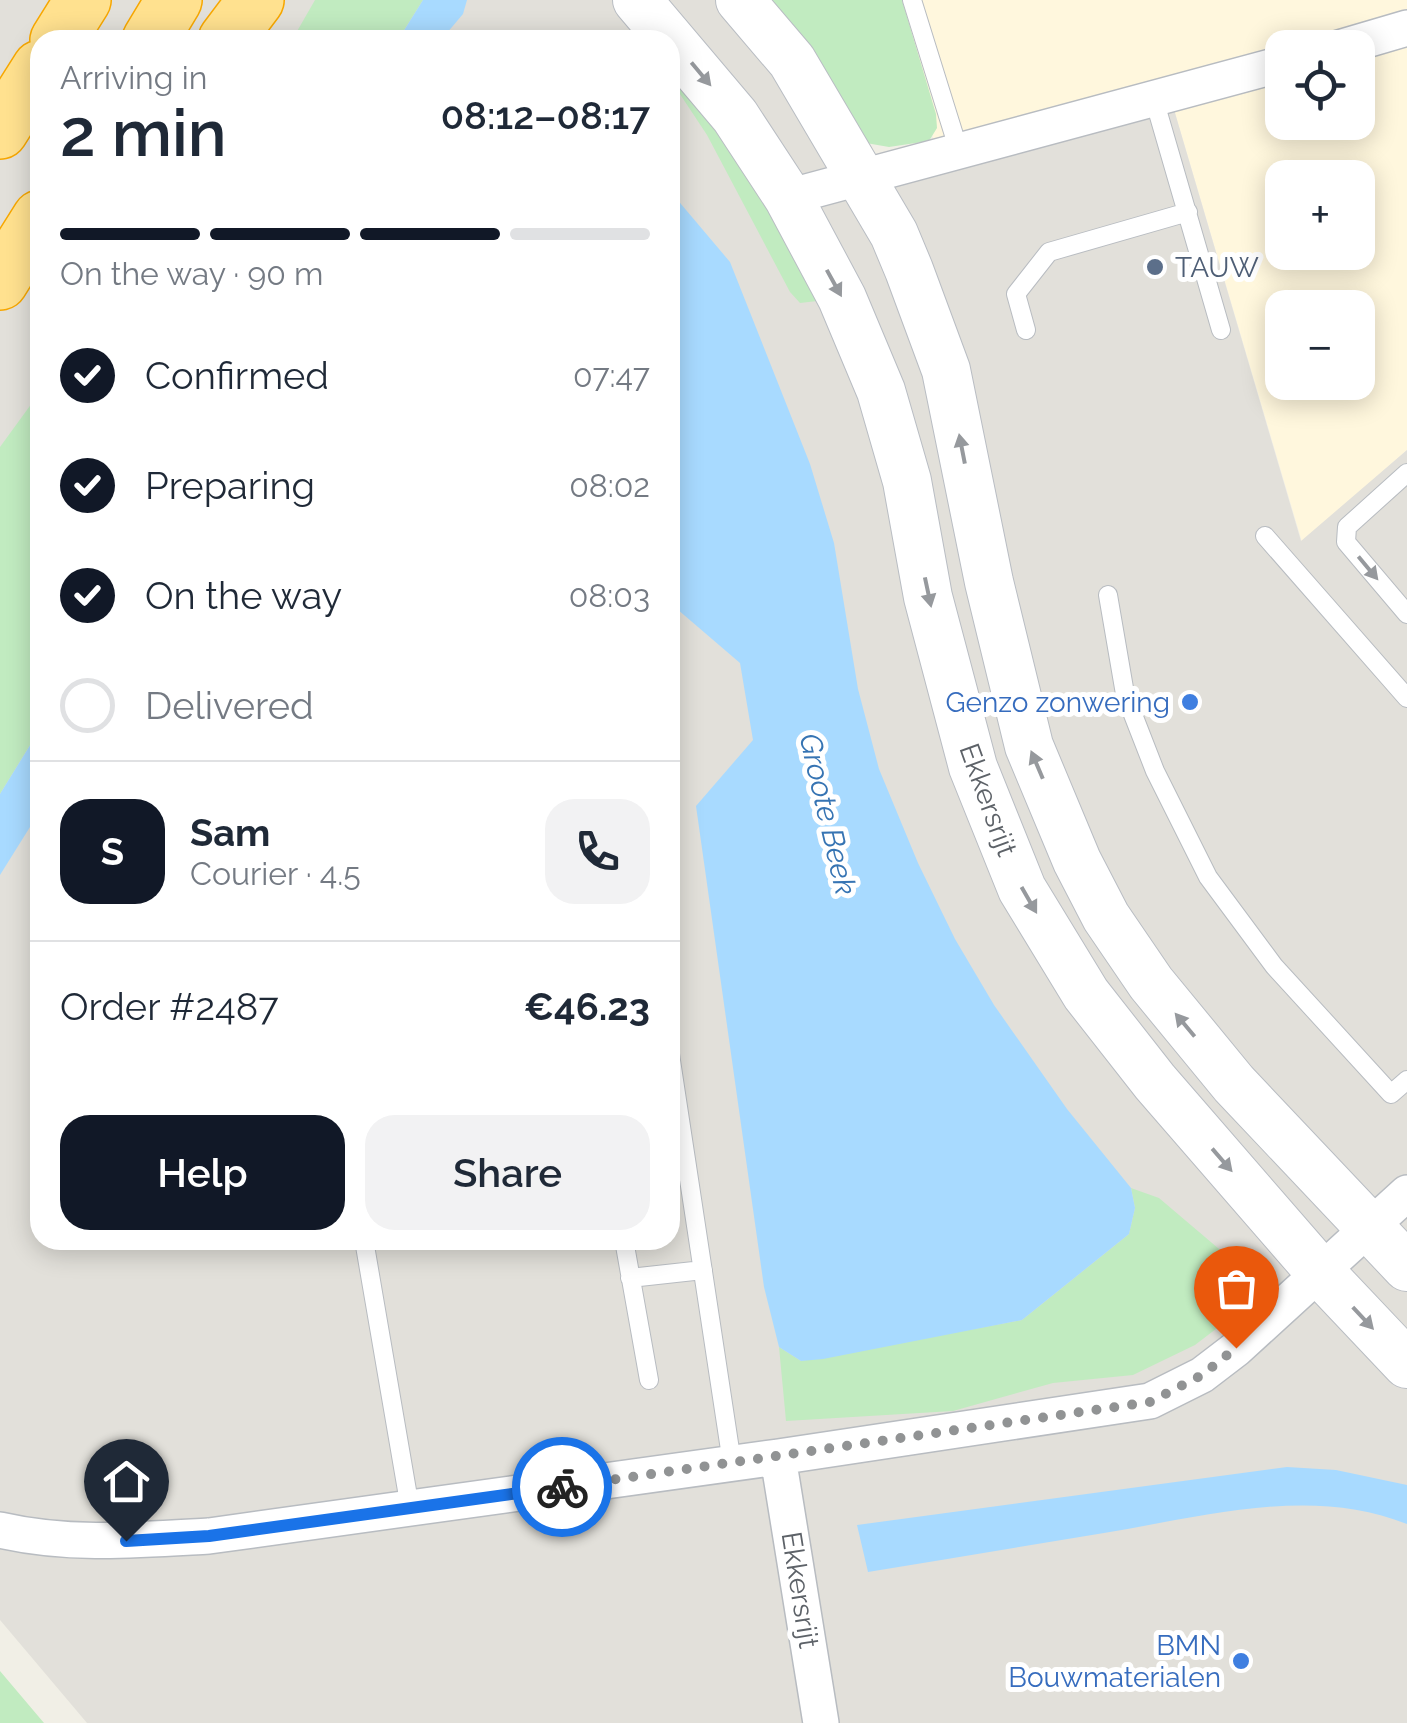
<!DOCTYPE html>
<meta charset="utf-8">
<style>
body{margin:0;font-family:Raleway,sans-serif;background:#f2f2f3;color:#1f2937;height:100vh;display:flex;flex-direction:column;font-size:38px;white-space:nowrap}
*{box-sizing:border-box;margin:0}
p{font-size:32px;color:#747a83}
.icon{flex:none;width:55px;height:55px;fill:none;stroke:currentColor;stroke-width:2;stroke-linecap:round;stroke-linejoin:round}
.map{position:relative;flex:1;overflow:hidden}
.sheet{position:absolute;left:30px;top:30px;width:650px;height:1220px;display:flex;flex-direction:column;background:#fff;border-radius:30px;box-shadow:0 5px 25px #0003}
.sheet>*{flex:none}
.buttons{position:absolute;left:1265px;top:30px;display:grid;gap:20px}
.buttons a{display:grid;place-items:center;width:110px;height:110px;border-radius:20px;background:#fff;box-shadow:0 5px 25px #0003;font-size:50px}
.pin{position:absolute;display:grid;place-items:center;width:85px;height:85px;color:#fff;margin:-102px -42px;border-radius:50% 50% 50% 0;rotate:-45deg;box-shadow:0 0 10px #0007}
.pin .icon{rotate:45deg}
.courier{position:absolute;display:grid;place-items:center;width:100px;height:100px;margin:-50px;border:8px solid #1a73e8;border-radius:50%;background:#fff;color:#222;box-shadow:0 2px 12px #0007}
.overview em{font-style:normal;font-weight:600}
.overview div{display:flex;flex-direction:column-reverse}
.overview{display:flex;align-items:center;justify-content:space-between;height:170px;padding:0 30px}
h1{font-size:65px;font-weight:600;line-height:75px}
.bar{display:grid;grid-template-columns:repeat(4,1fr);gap:15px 10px;align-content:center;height:120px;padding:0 30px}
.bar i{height:12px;border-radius:8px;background:#e0e1e3}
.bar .selected{background:#111827}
.bar p{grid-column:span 4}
.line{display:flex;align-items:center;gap:25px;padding:0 30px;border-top:2px solid #e0e1e3}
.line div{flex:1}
.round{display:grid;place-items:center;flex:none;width:105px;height:105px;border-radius:30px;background:#f2f2f3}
ol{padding:0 30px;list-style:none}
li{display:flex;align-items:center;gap:30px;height:110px}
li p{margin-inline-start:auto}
li .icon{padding:10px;border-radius:50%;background:#111827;color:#fff;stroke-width:4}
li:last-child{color:#747a83}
li i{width:55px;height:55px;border:5px solid #e0e1e3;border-radius:50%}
.button{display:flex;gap:20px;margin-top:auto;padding:20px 30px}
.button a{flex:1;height:115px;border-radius:30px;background:#111827;color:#fff;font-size:40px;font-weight:600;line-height:115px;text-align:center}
.button a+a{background:#f2f2f3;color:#1f2937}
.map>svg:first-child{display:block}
.commercial{fill:#fff7dd;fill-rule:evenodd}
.industrial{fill:#e2e0da;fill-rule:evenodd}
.green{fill:#c1ebc0}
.water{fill:#a8daff}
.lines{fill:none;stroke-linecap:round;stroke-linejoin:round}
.lane-casing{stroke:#b8bcc1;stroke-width:20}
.street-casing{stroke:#b8bcc1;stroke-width:38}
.secondary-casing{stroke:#b9bdc3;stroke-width:50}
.highway-casing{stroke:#f7a700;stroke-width:58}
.lane{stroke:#fff;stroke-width:18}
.street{stroke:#fff;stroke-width:35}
.secondary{stroke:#fff;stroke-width:48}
.highway{stroke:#ffe18f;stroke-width:55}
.oneway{fill:#96999d}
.done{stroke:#919394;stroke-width:10;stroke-dasharray:0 18}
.route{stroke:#1a73e8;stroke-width:12}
.service-dot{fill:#5c6f8a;stroke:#fff;stroke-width:4}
.shop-dot{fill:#3f7fe0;stroke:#fff;stroke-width:4}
.labels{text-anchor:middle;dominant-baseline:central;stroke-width:10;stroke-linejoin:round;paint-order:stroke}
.service-label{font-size:28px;fill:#4e5e75;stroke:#fff;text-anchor:start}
.shop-label{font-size:28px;fill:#366cbe;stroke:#fff;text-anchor:end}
.street-label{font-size:28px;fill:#5d6268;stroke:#fff}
.water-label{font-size:30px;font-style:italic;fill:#3674b3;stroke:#fff}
</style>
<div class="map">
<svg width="1407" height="1723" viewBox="0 0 1407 1723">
<rect width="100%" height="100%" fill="#f1efe6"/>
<path class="commercial" d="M888 0H1407V450L1302 542 1165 79 935 144ZM1282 48H1358V122H1282ZM1282 178H1358V252H1282ZM1282 308H1358V382H1282Z"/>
<path class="industrial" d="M0 0H752L869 158 1165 79 1301 541 1407 450V1723H87L0 1620ZM40 40H670V1240H40Z"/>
<path class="green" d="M315 0H423L398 40H292Z
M763 0H902L936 114 937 128 929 141 889 147 866 143Z
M670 55 826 300 800 303 790 292 707 135 670 79Z
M40 392V729L0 794V447Z
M1131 1188 1159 1198 1258 1282 1242 1309 1195 1345 1133 1375 1053 1383 953 1411 786 1421 779 1347 801 1361 1022 1320 1129 1234 1135 1208Z
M0 1671 44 1723H0Z"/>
<path class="water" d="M423 0H467L463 14 441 40H398Z
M670 191 730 262 810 464 834 543 858 689 879 769 918 863 955 939 994 1005 1067 1109 1131 1188 1135 1208 1129 1234 1022 1320 823 1359 801 1361 779 1347 764 1287 696 806 753 740 740 663 670 603Z
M40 729V811L0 875V794Z
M1287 1467 1336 1470 1407 1485V1524C1311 1485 1202 1517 1104 1533 1025 1546 946 1559 868 1572L857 1525Z"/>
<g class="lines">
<defs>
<path id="lane" d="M912 0 959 151
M1154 99 1221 330
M1026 330 1016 294 1049 252 1188 212
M1407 473 1347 527 1346 542 1407 614
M1265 536 1407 698
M1108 595 1125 694 1155 771 1208 877 1274 966 1391 1094 1407 1080
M670 1054 732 1463
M364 1240 410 1508
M624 1240 649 1380
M630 1278 703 1270"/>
<path id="street" d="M1339 48 1407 28
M788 197 1282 64
M778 1457 821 1723
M0 1530C69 1546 139 1540 209 1536L778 1457 1150 1401 1202 1375 1236 1349 1407 1193"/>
<path id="secondary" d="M637 0 735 116 788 197 842 298 881 391 907 481 928 597 973 767 1022 889 1086 994 1155 1082 1319 1271 1407 1364
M740 0 792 61 894 234 909 270 946 370 989 582 1029 746 1077 861 1106 917 1151 983 1234 1084 1407 1267"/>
<path id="highway" d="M58 40 83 0
M150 40 174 0
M226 40 256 0
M0 131 40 68
M0 282 40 218"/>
</defs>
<use href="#lane" class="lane-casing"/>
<use href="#street" class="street-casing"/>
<use href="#secondary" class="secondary-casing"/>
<use href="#highway" class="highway-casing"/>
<use href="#lane" class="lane"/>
<use href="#street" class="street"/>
<use href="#secondary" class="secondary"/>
<use href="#highway" class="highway"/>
</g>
<defs><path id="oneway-solid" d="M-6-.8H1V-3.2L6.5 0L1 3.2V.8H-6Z" transform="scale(2.5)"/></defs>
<g class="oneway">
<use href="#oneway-solid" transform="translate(701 74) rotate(50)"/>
<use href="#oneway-solid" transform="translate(834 283) rotate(61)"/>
<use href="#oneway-solid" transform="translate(962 449) rotate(-101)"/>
<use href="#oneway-solid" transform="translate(1368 568) rotate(50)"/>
<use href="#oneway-solid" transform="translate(928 592) rotate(78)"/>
<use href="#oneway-solid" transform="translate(1037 765) rotate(-113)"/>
<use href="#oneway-solid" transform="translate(1029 900) rotate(60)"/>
<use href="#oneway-solid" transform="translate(1185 1025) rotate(-130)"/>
<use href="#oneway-solid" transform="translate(1222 1160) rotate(49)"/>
<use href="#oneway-solid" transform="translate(1363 1318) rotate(47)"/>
</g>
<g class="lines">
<path class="done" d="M562 1487 1150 1402 1202 1375 1236 1348"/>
<path class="route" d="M126 1541 209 1536 562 1487"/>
</g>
<circle class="service-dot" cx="1155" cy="267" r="10"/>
<g class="shop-dot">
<circle cx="1190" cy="702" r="10"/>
<circle cx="1241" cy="1661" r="10"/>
</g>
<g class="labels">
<g class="service-label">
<text x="1175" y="267">TAUW</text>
</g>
<g class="shop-label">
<text x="1170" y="702">Genzo zonwering</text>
<text x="1221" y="1645">BMN<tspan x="1221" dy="32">Bouwmaterialen</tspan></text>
</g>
<g class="street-label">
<text transform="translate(988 800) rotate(70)">Ekkersrijt</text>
<text transform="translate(800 1590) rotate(81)">Ekkersrijt</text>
</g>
<g class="water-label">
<text transform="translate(828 814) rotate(77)">Groote Beek</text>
</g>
</g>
</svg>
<div class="buttons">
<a><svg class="icon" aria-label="locate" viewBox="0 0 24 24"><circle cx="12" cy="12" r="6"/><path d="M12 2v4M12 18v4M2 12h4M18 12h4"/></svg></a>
<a>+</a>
<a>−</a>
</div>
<div class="pin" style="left:1236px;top:1348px;background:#ea580c"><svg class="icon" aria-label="bag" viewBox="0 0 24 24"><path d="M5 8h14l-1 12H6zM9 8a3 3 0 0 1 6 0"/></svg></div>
<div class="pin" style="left:126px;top:1541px;background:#1f2937"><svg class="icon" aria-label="home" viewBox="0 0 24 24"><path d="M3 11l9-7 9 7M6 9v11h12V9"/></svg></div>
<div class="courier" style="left:562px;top:1487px"><svg class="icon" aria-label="bike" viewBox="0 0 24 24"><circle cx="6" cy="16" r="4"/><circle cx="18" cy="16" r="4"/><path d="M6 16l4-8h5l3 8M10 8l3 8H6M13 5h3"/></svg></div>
<section class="sheet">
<div class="overview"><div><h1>2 min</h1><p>Arriving in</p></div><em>08:12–08:17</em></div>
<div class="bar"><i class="selected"></i><i class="selected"></i><i class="selected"></i><i></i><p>On the way · 90 m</p></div>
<ol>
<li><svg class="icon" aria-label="check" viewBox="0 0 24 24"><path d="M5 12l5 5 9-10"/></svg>Confirmed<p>07:47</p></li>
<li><svg class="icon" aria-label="check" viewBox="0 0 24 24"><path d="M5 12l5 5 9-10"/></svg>Preparing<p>08:02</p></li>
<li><svg class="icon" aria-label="check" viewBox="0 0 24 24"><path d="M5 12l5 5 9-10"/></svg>On the way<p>08:03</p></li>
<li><i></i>Delivered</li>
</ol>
<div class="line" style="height:180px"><b class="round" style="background:#111827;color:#fff">S</b><div><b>Sam</b><p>Courier · 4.5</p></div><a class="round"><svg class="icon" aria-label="phone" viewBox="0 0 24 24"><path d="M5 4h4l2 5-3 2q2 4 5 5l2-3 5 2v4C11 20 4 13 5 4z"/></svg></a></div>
<div class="line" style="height:130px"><div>Order #2487</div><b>€46.23</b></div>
<div class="button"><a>Help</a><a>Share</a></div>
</section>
</div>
